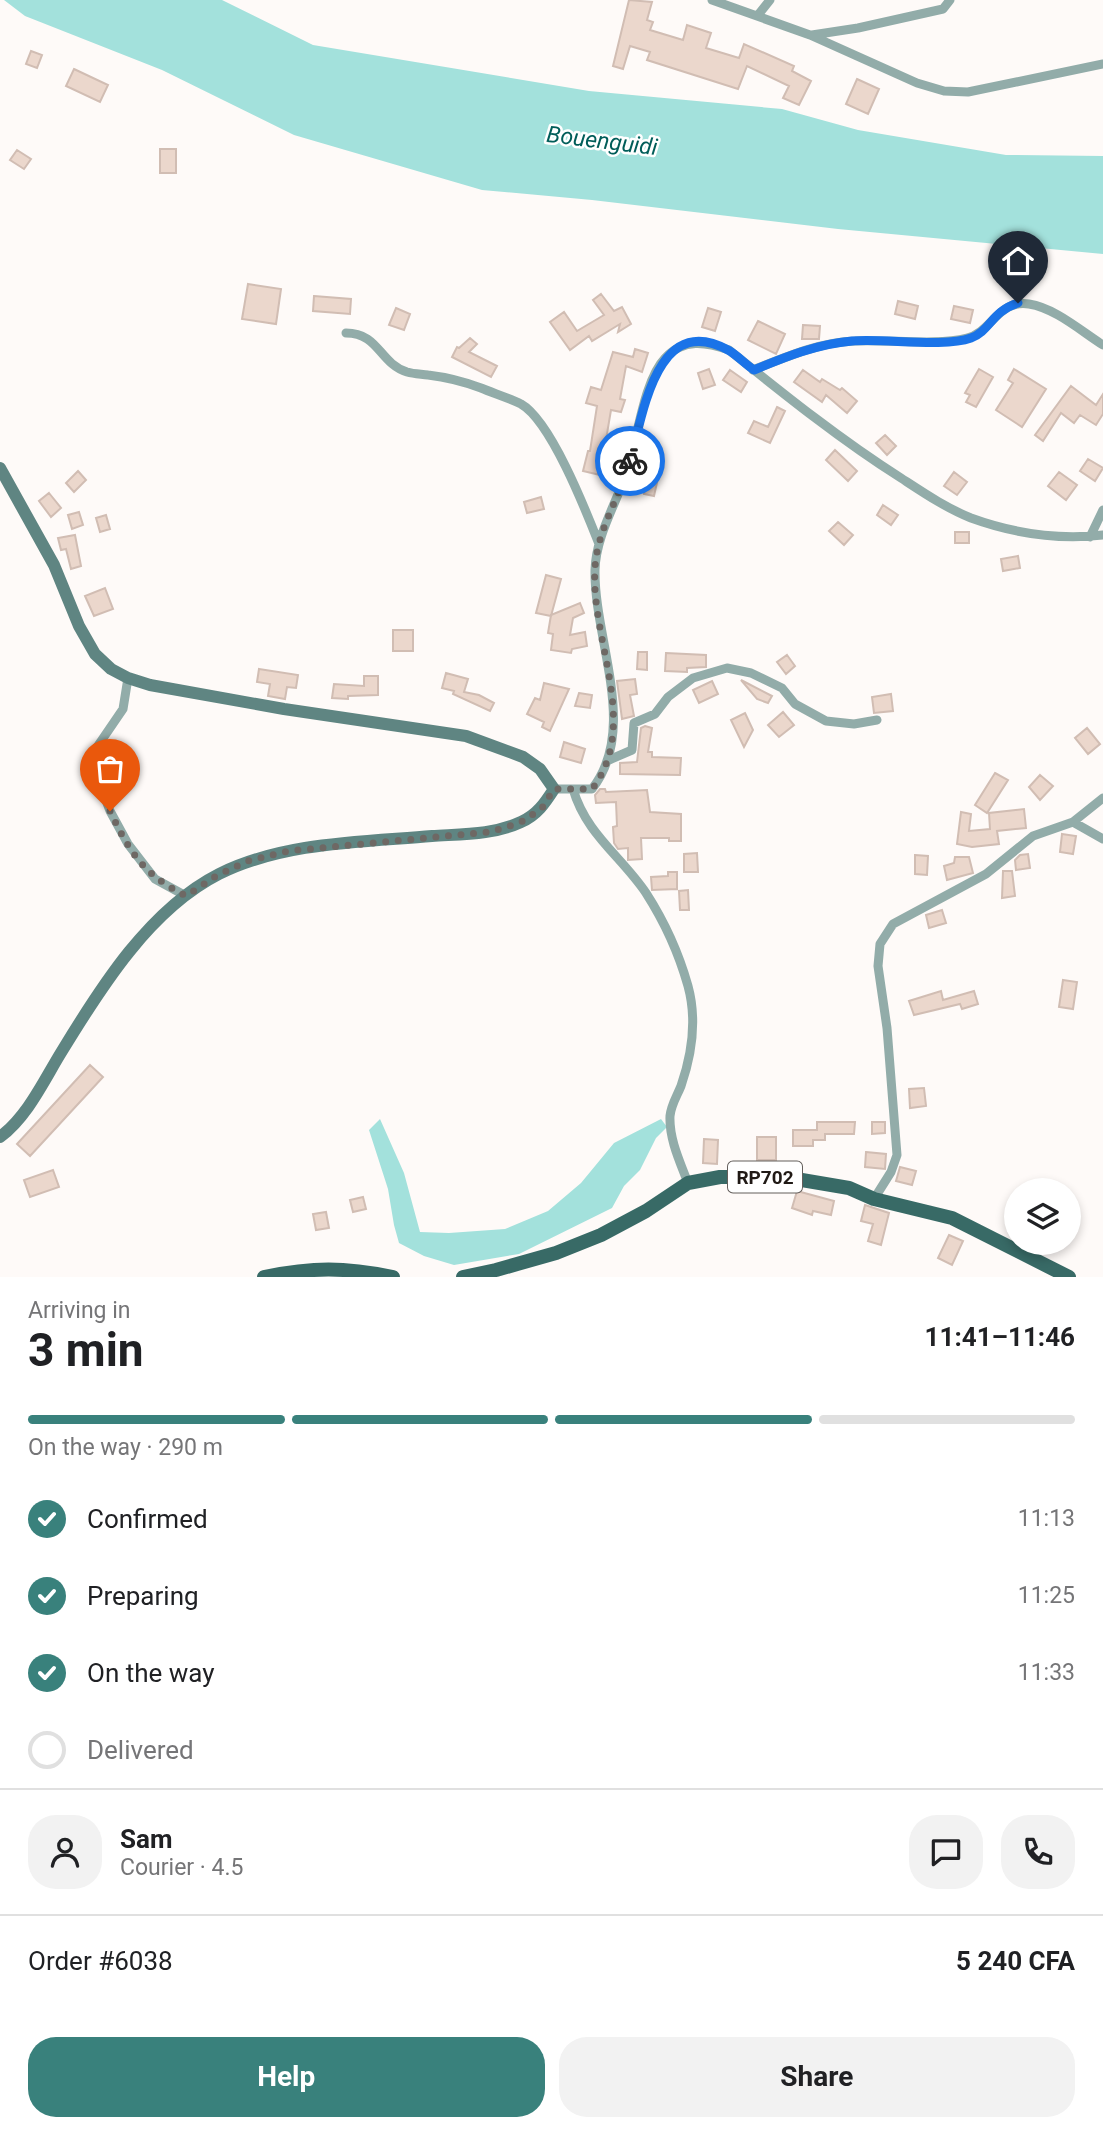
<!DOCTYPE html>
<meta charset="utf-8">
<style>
body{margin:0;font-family:Roboto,sans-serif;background:#f2f2f2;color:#202124;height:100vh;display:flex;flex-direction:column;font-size:26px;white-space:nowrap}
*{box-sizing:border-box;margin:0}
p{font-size:23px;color:#757577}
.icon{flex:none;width:38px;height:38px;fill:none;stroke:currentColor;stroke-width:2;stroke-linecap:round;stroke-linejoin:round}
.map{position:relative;height:1277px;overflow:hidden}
.drawer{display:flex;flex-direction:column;background:#fff;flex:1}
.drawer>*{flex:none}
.fabs{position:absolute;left:1004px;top:1178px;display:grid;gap:14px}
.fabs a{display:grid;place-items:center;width:77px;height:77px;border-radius:50%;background:#fff;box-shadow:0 4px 10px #0003;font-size:35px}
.pin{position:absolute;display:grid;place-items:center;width:60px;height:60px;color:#fff;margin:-72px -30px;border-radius:50% 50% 50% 0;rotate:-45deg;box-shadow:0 0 7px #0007}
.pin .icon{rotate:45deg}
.courier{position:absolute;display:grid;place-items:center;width:70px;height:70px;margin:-35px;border:5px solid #1a73e8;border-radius:50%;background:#fff;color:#222;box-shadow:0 2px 9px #0007}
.overview em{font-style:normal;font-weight:700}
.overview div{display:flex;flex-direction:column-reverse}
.overview{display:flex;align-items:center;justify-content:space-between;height:119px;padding:0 28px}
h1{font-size:46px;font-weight:700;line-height:52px}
.bar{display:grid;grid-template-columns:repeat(4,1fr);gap:10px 7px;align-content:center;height:84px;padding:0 28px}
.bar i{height:9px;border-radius:5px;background:#e0e0e0}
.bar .active{background:#39817c}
.bar p{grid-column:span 4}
.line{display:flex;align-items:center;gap:18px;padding:0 28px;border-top:2px solid #e0e0e0}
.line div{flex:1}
.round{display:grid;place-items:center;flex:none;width:74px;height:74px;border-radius:28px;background:#f2f2f2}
ol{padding:0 28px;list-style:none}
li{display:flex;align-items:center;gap:21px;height:77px}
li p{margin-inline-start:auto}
li .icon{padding:7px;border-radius:50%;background:#39817c;color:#fff;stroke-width:4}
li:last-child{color:#757577}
li i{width:38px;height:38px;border:4px solid #e0e0e0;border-radius:50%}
.primary-button{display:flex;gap:14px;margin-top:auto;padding:14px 28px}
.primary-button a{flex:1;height:80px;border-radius:28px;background:#39817c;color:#fff;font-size:28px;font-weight:700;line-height:80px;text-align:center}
.primary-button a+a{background:#f2f2f2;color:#202124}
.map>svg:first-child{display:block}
.water{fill:#a3e1dc}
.building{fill:#ebd7cc;stroke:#d1bdb3;stroke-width:2}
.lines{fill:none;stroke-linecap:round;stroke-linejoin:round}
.minor{stroke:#92aca9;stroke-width:9}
.secondary{stroke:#5f8582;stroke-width:12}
.primary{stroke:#386a66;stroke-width:14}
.done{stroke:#6e6864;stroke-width:7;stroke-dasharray:0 12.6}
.route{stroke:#1a73e8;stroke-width:9}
.labels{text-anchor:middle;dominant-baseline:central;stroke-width:5;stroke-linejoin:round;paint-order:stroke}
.shield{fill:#fff;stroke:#635e5b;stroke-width:2}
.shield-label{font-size:19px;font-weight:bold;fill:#201915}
.water-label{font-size:23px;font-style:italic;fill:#005d59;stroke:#fff}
</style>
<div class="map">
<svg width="1103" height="1277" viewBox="0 0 1103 1277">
<rect width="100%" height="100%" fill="#fefaf8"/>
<path class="water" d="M4 0H222L313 45 589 91 782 109 858 130 1006 155 1103 156V254L838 229 592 200 482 190 294 135 162 70 25 16Z
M380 1119 404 1173 420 1232 449 1233 505 1229 548 1211 581 1183 614 1143 661 1119 667 1127 656 1138 640 1170 624 1186 612 1208 519 1254 454 1265 424 1256 399 1243 394 1225 388 1189 369 1130Z"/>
<path class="building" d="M629 0 652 2 647 20 653 22 650 30 683 40 687 25 711 33 706 48 739 58 744 44 794 66 792 71 811 81 799 105 783 98 789 86 747 66 738 89 647 60 650 52 630 46 623 69 613 66Z
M31 51 42 55 37 68 26 64Z
M74 69 108 85 100 102 66 86Z
M857 79 879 89 868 114 846 104Z
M160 149H176V173H160Z
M17 150 31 159 24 169 10 160Z
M248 284 281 289 276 324 242 319Z
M601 294 614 311 622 307 631 324 618 332 620 324 592 341 589 336 570 350 550 322 564 312 577 331 604 315 593 300Z
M314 296 351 299 350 314 313 311Z
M898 301 918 306 915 319 895 314Z
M954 306 973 310 970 323 951 319Z
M396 308 410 314 404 330 389 325Z
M708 308 721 312 715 331 702 327Z
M758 321 785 334 776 354 748 340Z
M803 325 820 326 819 339H802Z
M470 338 477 344 469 352 497 366 491 377 452 357 457 347 459 348Z
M635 349 648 353 642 372 626 366 620 399 625 400 621 412 611 410 600 475 583 471 588 451H590L597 406 586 403 591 387 601 390 613 352 633 357Z
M709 369 715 385 703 389 698 373Z
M979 369 993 377 976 407 966 402 970 395 965 393Z
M1014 369 1046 389 1022 427 996 410 1013 383 1008 380Z
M730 370 747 382 741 392 723 380Z
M803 370 820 382 822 379 840 390 842 388 857 401 847 413 826 395 822 402 794 382Z
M1071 386 1096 405 1103 394V414L1096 425 1080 415 1074 423 1061 413 1043 441 1035 435Z
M777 407 785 411 770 443 748 433 754 421 768 427Z
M885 435 896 446 887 455 876 443Z
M835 450 857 471 848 481 826 460Z
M1088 459 1103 468 1095 481 1080 471Z
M78 471 86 480 74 492 66 483Z
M954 472 967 482 957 495 944 486Z
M1059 472 1077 485 1066 500 1048 486Z
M647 476 658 478 654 496 644 494Z
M49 493 61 508 51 517 39 501Z
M541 497 544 509 527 513 524 502Z
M883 505 898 515 891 525 877 515Z
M79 512 83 525 72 529 68 515Z
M106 515 110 529 100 532 96 518Z
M838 522 853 535 844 545 829 531Z
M955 532H969V543H955Z
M75 535 81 566 71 569 66 549 61 550 58 538Z
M1018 556 1020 568 1003 571 1001 559Z
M546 575 561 579 551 616 536 613Z
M105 588 113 609 94 616 85 596Z
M580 603 584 613 573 618 570 635 585 632 587 646 572 649 571 653 551 650 553 634 548 633 551 615Z
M393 630H413V651H393Z
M638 652H647V670L637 669Z
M666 653 706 655V667L687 668V672L665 671Z
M787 655 795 666 786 674 777 662Z
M259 669 298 675 296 688 287 687 285 699 268 696 270 684 257 682Z
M446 673 468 679 464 692 479 695 494 703 490 711 453 694 454 691 442 688Z
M364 676H378V695L348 696V699L332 698 334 684 364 686Z
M635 679 637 694 630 695 634 716 622 719 617 681Z
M741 680 772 696 768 703 757 699Z
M712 681 718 694 699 703 693 690Z
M544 683 569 689 550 731 542 727 544 722 527 714 535 698 540 700Z
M579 693 592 695 590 708 575 706Z
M891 694 893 711 874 713 872 697Z
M783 712 794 725 779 737 768 725Z
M745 713 753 730 744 747 731 720Z
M645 726 652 728 648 752H652V757L681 758 680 775 620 774V763L637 762 641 728Z
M1087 728 1100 744 1088 754 1075 738Z
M564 742 585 749 581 763 560 757Z
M995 773 1008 780 987 813 975 805Z
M1040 775 1053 786 1040 800 1029 787Z
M600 789H605L606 792 647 790 650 812 681 814V841H669V838H641L642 859 628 860V848L618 849 614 843 613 827 617 826 616 802 596 803 595 795Z
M1024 809 1026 828 997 831 999 844 972 847 957 844 961 812 971 814 969 831 990 829 989 813Z
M1062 834 1076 836 1073 854 1060 852Z
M697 853 698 872H684V854Z
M1028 854 1030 868 1016 870 1015 860 1020 855Z
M915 855 928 856 927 875 915 874Z
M955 857H969L973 873 947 880 944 866 954 863Z
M1003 871H1012L1015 896 1002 898Z
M668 872H677V889L652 890 651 877 668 876Z
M688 890 689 910H680L679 891Z
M942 910 946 923 929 928 926 915Z
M1063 980 1077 982 1073 1009 1059 1007Z
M941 991 943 1000 974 991 978 1004 962 1009 960 1004 914 1015 909 1001Z
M90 1065 103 1077 30 1156 17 1144Z
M924 1088 926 1106 910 1108 909 1089Z
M817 1122H855L854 1134H825V1140H813V1146H793V1130H817Z
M872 1122H885V1133L872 1134Z
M757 1137H776V1160H757Z
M704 1139 718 1140 717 1164 703 1163Z
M866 1152 886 1154 885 1169 865 1167Z
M900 1167 916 1171 912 1185 896 1181Z
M53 1170 59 1187 30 1197 24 1180Z
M797 1191 834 1201 831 1215 813 1211 812 1215 792 1208Z
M363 1197 366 1209 353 1212 350 1200Z
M865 1205 889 1213 881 1245 868 1241 873 1224 861 1221Z
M326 1212 329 1228 316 1230 313 1214Z
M949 1235 963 1241 952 1265 938 1258Z"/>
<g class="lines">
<path class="minor" d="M712 0 810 35 917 83 944 91 968 92 1103 64
M758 15 770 0
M812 35 858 28 943 9 950 0
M346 333C379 333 379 363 407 372 414 374 421 374 428 375 445 377 465 382 481 388 493 393 509 398 521 404 551 421 586 511 599 544
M753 370C786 357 820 342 855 341 889 339 935 346 967 338 992 332 998 299 1029 304 1055 308 1081 331 1103 345
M1090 537 1103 510
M128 678 123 709 95 750 94 769 110 811 128 844 155 879 186 896
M609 760 632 750 634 723 655 714 668 697 693 678 727 668 751 673 782 688 795 704 826 721 854 724 877 720
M554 789H592C639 729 594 640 595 570 596 536 615 506 626 474 637 443 643 381 665 358 684 338 706 342 729 350 785 395 841 440 901 478 924 493 946 508 971 518 1015 534 1057 540 1103 535
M573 789C586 834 621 856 646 893 664 921 679 954 688 986 697 1019 692 1054 681 1086 677 1096 671 1105 670 1116 669 1139 680 1162 688 1183
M1073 822 1103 839
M874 1199 891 1172 897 1155 887 1028 878 966 880 944 893 924 986 874 1033 836 1073 822 1103 798"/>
<path class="secondary" d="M0 468 54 565 79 626 95 654 111 669 128 678 150 685 284 709 466 736 523 757 540 769 554 789C545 803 537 815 521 822 493 835 462 834 432 836 362 842 283 842 219 874 150 909 101 987 62 1051 44 1080 28 1116 0 1137"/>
<path class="primary" d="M264 1277C313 1267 344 1267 393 1277
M463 1277 496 1270 556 1253 601 1235 646 1211 688 1183 720 1177H752L790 1178 849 1188 874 1199 952 1218 1069 1277"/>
</g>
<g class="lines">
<path class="done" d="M110 811C130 853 144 875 186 896L216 876 248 861 288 851 489 832 507 827 523 821 542 808 554 789H592C641 725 590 640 595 568 597 530 620 497 630 461"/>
<path class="route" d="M630 461C643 415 656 311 728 350 737 355 745 364 754 370 785 357 817 344 852 341 884 338 943 348 971 338 990 331 992 311 1018 303"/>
</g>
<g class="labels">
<rect class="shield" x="728" y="1161.5" width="74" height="31" rx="5"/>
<g class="shield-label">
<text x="765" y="1177">RP702</text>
</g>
<g class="water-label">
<text transform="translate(602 141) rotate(7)">Bouenguidi</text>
</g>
</g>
</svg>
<div class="fabs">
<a><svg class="icon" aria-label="layers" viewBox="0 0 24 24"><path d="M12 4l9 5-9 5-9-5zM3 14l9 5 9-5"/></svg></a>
</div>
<div class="pin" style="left:110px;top:811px;background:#ea580c"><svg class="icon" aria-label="bag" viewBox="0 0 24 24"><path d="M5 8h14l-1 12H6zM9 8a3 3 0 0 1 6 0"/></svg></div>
<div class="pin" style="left:1018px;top:303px;background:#1f2937"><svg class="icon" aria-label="home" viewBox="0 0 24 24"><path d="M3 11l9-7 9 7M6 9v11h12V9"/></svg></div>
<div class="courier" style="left:630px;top:461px"><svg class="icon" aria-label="bike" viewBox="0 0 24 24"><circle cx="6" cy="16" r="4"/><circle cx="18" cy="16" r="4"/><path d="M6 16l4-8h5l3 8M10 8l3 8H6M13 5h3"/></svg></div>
</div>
<section class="drawer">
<div class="overview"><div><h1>3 min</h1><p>Arriving in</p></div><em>11:41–11:46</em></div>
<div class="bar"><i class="active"></i><i class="active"></i><i class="active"></i><i></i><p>On the way · 290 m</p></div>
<ol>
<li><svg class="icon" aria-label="check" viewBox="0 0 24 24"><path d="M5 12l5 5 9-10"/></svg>Confirmed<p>11:13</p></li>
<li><svg class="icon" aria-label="check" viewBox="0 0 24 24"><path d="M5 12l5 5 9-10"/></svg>Preparing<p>11:25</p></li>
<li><svg class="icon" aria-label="check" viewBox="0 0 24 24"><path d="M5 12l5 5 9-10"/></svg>On the way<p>11:33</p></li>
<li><i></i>Delivered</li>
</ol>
<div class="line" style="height:126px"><a class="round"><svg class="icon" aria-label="person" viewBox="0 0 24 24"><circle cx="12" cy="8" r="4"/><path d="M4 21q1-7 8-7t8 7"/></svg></a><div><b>Sam</b><p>Courier · 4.5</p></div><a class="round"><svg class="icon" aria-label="chat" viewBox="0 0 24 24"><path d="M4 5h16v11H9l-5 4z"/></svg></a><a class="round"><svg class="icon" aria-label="phone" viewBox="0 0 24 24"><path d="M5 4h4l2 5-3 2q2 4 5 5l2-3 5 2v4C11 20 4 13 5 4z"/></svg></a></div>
<div class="line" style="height:91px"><div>Order #6038</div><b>5 240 CFA</b></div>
<div class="primary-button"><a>Help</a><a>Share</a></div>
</section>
